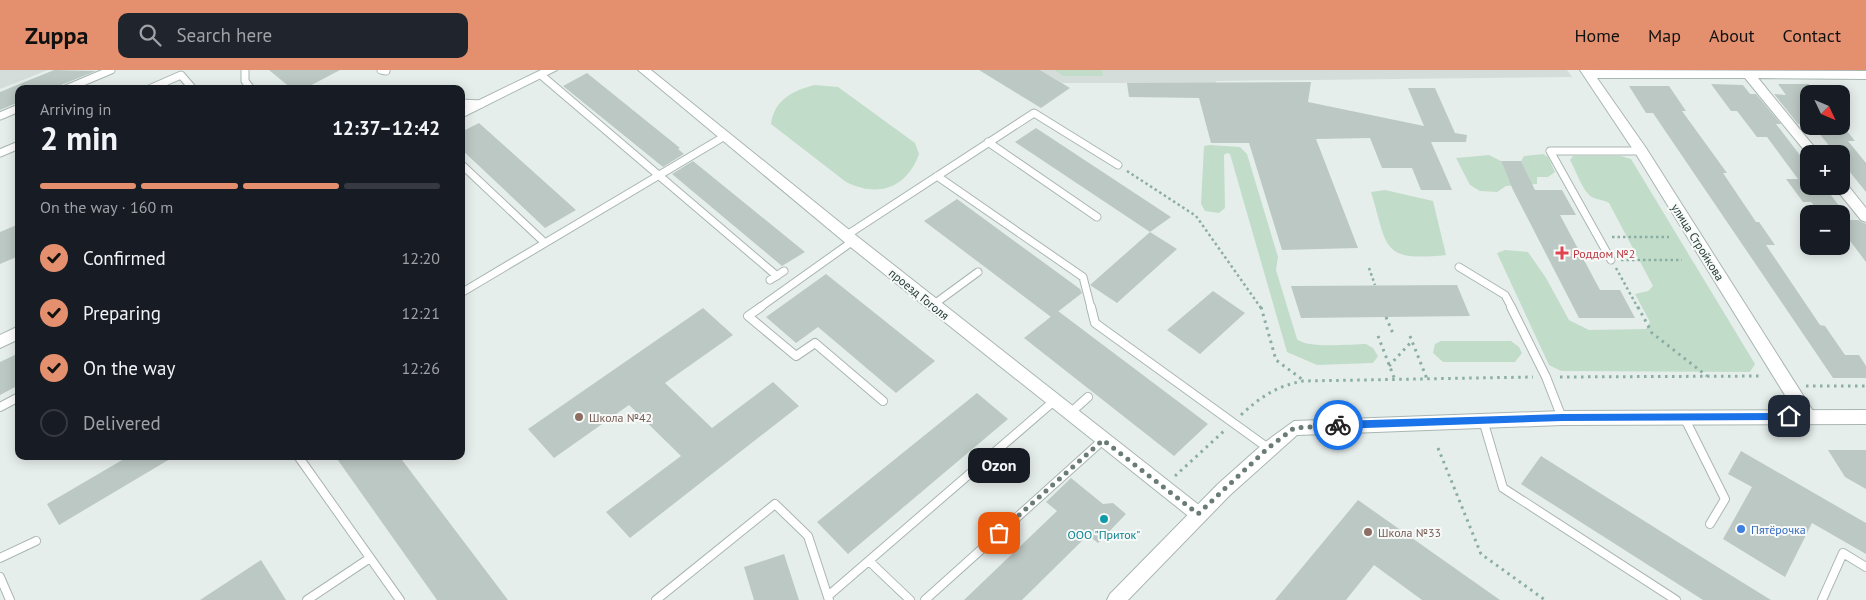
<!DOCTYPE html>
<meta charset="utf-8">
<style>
body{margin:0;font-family:"PT Sans",sans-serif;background:#20242c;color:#f1f3f6;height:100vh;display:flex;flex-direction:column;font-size:19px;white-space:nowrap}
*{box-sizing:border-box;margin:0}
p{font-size:16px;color:#9ea1a6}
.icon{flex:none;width:28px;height:28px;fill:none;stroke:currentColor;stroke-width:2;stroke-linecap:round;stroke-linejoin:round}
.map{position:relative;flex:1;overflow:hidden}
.drawer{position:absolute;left:15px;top:15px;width:450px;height:375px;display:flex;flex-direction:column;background:#171b24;border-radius:10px;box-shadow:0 2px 12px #0003}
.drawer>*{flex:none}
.needle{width:32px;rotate:134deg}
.fabs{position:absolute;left:1800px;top:15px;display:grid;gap:10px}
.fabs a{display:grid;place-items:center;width:50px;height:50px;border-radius:10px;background:#171b24;box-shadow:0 2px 12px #0003;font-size:25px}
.pin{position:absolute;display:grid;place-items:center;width:42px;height:42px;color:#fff;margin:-21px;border-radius:10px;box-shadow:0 2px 8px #0006}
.courier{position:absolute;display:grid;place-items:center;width:50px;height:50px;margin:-25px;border:4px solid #1a73e8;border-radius:50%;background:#fff;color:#222;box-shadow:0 1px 6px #0007}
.bubble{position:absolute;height:35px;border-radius:10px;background:#171b24;box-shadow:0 2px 12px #0003;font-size:16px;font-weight:800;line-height:35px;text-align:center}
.headline em{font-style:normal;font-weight:800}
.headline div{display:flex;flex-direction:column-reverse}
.headline{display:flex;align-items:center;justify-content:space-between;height:85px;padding:0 25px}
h1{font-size:32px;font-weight:800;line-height:38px}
.bar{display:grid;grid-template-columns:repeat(4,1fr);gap:8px 5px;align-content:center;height:60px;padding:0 25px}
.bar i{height:6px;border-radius:4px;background:#363941}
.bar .current{background:#e4906e}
.bar p{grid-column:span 4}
ol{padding:0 25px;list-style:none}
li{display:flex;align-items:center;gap:15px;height:55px}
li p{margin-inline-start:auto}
li .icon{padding:5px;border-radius:50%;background:#e4906e;color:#111;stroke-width:4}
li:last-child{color:#9ea1a6}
li i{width:28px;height:28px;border:2px solid #363941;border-radius:50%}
header{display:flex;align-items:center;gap:30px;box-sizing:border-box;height:70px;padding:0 25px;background:#e4906e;color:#111}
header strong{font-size:24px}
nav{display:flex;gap:28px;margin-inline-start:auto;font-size:18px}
.search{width:350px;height:45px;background:#20242c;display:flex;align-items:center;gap:12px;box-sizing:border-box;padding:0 18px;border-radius:10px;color:#9ea1a6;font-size:19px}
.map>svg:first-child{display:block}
.built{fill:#d5ddda}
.green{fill:#c2dcca}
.building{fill:#bcc8c4}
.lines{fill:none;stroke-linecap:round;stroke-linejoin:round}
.service-far1-casing{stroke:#a9b6b2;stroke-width:9}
.service-casing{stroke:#a9b6b2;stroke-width:10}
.minor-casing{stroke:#a9b6b2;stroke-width:2}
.tertiary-casing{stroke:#a9b6b2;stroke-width:2}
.path-far1{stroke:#8aaea4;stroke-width:2.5;stroke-dasharray:2.5 3;stroke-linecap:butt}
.path{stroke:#8aaea4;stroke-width:3;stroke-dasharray:2.5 4.5;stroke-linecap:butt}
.service-far1{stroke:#fff;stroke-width:7}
.service{stroke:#fff;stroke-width:8}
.minor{fill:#fff;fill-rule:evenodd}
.tertiary{fill:#fff;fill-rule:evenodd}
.route{fill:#1a73e8}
.done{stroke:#6a7c77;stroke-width:5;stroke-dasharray:0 9}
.health-dot{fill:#e0444e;stroke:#f7faf9;stroke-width:2}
.education-dot{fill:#8d6e63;stroke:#f7faf9;stroke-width:2}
.culture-dot{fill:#0f9aa8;stroke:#f7faf9;stroke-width:2}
.shop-dot{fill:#3f7fe0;stroke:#f7faf9;stroke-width:2}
.labels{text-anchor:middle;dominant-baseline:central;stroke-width:4;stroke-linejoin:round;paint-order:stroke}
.street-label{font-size:12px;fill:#273e39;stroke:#f7faf9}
.health-label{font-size:12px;fill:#be3a42;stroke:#f7faf9;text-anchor:start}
.education-label{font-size:12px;fill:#785e54;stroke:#f7faf9;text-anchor:start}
.shop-label{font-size:12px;fill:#366cbe;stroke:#f7faf9;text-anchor:start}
.culture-label{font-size:12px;fill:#0d838f;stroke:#f7faf9}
</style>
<header>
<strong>Zuppa</strong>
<div class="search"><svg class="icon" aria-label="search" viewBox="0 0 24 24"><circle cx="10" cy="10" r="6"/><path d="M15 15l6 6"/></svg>Search here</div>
<nav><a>Home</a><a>Map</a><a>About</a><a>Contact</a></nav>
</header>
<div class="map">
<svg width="1866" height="530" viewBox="0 0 1866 530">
<rect width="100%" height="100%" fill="#e6eeeb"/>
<path class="built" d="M0 0H48L0 19Z
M1040 0H1567L1572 7 1216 11V13H1062Z"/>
<path class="green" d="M1054 0H1102L1103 6H1064Z
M815 15 838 17 915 73 919 84C907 118 878 128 846 112L771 54C774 30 793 20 815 15Z
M1210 75 1240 77 1247 84 1278 187 1276 200 1297 269C1307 279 1351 274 1366 274L1373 278 1378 286 1373 293 1317 295 1287 282 1230 84 1227 83 1224 85 1225 138 1219 143 1205 141 1201 134 1204 76Z
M1543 84 1548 87 1555 102 1548 107H1537V114L1506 116 1497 122 1480 121 1470 115 1456 88 1489 85 1501 91 1509 110H1530L1521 91 1524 86Z
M1573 86H1621L1631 89 1755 294 1750 302 1561 301 1549 295 1497 183 1505 180 1528 182 1546 208 1569 250 1589 260 1646 259 1650 252 1635 224 1648 221 1653 216 1609 133C1604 130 1600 130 1594 128 1583 124 1576 100 1570 90Z
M1385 120 1433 131 1446 185C1380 192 1388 177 1371 122Z
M1441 271H1511L1519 277 1522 283 1515 292H1443L1433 283 1435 274Z"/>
<path class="building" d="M54 0 96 1 51 19H19V32L0 40V22Z
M269 0H340L304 19H292Z
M979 0H1040L1070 18 1041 38Z
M587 3 680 78 678 79 684 84 663 97 563 16Z
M1311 12 1308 32 1424 56 1408 18H1435L1455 63 1467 65 1466 72H1431L1452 120H1421L1412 98H1382L1370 68 1316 69 1358 178 1282 180 1249 73H1211L1199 28 1129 27 1127 13Z
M1711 14 1743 15 1750 24H1756L1781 54H1776L1809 97V116H1824L1840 137H1815L1811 132H1803L1786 109H1798L1767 67H1757L1737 41H1731Z
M1778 14H1809V54H1798L1774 24 1786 25Z
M1629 16H1669L1686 41H1682L1727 103H1723L1756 152H1759L1775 175H1766L1820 255 1825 256 1845 285H1859L1866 296V308H1833L1653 43H1646Z
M479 53 576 140 545 158 461 79V62Z
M1813 56H1843L1855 71H1848L1866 93V122L1841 91V84H1836Z
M1036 58 1171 147 1150 162 1015 72Z
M693 91 805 182 782 196 672 104Z
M1501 91H1521L1535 120H1562L1576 145H1560L1600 220H1620L1635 248H1579L1513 120Z
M957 129 1080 219 1082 223 1051 247 924 151Z
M1841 150H1858L1866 154V192L1841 159Z
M19 154V186L0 194V162Z
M1150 162 1177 179 1117 233 1090 215Z
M826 204 935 291 896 323 818 257 796 273 766 247Z
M1457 215 1470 246 1301 248 1291 216Z
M1213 221 1245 243 1200 284 1167 260Z
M703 238 733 265 665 313 712 358 773 312 799 336 630 468 606 442 681 386 629 335 554 388 528 359Z
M1058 241 1208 354 1174 386 1024 268Z
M19 283V315L0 325V292Z
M977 323 1008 349 848 484 817 452Z
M1828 380H1866V419L1845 407Z
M1741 381 1866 453V484L1812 453 1785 507 1723 469 1752 417 1728 404Z
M129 386H175L59 455 47 434Z
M335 386H399L508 530H437Z
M1541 386 1716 496 1771 530H1703L1521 414Z
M1071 408 1103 434 1113 433 1126 444 1098 473 1088 465 1022 530H964L1057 441 1046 432Z
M1358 430 1500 530H1422L1374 495 1346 530H1275Z
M784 484 799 530H754L744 497Z
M261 490 286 530H200Z"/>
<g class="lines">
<defs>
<path id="service-far1" d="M245 0V11L251 19
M381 0 386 1
M541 5 777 206
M66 19 111 0
M149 19 181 5 193 19
M461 33 481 34
M0 46 19 38
M988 72 1097 147
M0 83 19 75
M461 94 545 173
M937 106 1083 207 1091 238
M847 165 1034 43 1118 95
M1611 190 1550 81H1641
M1459 197 1505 225 1512 238
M770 210 784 201
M461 223 725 66
M933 235 978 202
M759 238 853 171"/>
<path id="service" d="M761 237 748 246 796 286 815 273 883 331
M1091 237 1095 253 1268 378
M1511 237 1546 307 1562 348
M0 337 19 327
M1069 344 1088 327
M1684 347 1725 429 1710 454
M1483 350 1503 418 1676 530
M298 386 400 530
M0 488 36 471
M869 491 910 530
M0 507 10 530
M828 526 1054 331
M307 530 370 488
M656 530 775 434 808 466 829 530
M925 530 1103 370
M1822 530 1843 483 1866 497"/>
<path id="minor" d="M541 0H557L461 48V39Z
M638 0H651L858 167 1204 439 1207 444 1204 449 1198 452 1192 449 848 175Z
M1580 0 1866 1V9L1758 8 1820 84H1809V86L1745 8H1597L1646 78 1813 341 1815 346 1813 351 1807 353 1801 351 1636 84Z
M1841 111 1846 113 1866 138V152L1861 150 1836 119 1835 116H1841Z
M19 256V269L0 278V265Z"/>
<path id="tertiary" d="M1866 340V354L1562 355 1297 365 1230 425 1128 530H1107L1110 524 1218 414 1264 373 1294 351 1562 341Z"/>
</defs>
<use href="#service-far1" class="service-far1-casing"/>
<use href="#service" class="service-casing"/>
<use href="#minor" class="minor-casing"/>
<use href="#tertiary" class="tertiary-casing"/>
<path class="path-far1" d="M1127 101 1196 146 1261 238
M1612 167H1669
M1621 190H1682
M1369 198 1375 215
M1616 198 1638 238"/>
<path class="path" d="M1261 237 1276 290 1303 310
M1638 237 1652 263 1707 306
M1386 247 1394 266
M1378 266 1395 310
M1410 266 1427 309
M1389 296 1412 271
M1560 307 1763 306
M1806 316H1866
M1241 345C1260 327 1277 316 1303 311L1533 307
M1438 378 1481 484 1545 530
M1175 406 1224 361"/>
<use href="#service-far1" class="service-far1"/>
<use href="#service" class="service"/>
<use href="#minor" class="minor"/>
<use href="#tertiary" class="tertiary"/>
</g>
<path class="route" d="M1789 343 1793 346 1789 350 1562 351 1338 359 1333 355 1338 351 1562 344Z"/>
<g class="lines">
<path class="done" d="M999 463 1103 370 1198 444 1268 378 1294 358 1338 355"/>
</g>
<path class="health-dot" d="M1559.5 175.5h5v5h5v5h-5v5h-5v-5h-5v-5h5z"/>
<g class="education-dot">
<circle cx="579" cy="347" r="5"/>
<circle cx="1368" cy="462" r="5"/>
</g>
<circle class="culture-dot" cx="1104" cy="449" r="5"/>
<circle class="shop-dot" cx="1741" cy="459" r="5"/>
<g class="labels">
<g class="street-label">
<text transform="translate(1698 172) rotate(58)">улица Стройкова</text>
<text transform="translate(919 224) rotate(39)">проезд Гоголя</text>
</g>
<g class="health-label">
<text x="1573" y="183">Роддом №2</text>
</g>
<g class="education-label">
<text x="589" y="347">Школа №42</text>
<text x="1378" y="462">Школа №33</text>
</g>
<g class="shop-label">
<text x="1751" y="459">Пятёрочка</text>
</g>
<g class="culture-label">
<text x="1104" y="464">ООО "Приток"</text>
</g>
</g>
</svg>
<div class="fabs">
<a><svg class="needle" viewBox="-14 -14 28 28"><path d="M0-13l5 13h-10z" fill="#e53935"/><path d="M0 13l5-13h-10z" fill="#9ea1a6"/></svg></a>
<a>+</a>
<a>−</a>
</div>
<div class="pin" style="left:999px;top:463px;background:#ea580c"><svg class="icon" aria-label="bag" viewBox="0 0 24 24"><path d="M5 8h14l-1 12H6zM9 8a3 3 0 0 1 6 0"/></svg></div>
<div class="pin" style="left:1789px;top:346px;background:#1f2937"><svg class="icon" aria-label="home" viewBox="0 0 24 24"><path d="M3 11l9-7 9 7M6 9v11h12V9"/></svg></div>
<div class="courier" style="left:1338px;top:355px"><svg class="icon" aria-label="bike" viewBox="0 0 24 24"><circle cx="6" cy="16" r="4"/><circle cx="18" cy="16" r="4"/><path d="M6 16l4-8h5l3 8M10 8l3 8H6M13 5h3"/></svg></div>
<div class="bubble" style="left:968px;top:378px;width:62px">Ozon</div>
<section class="drawer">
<div class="headline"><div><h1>2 min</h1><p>Arriving in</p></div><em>12:37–12:42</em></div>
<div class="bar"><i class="current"></i><i class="current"></i><i class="current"></i><i></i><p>On the way · 160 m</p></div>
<ol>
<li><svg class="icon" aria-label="check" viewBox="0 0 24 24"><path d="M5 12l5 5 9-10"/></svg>Confirmed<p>12:20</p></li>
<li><svg class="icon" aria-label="check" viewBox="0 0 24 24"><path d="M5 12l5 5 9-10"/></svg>Preparing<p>12:21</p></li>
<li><svg class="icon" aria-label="check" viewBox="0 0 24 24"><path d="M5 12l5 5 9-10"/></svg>On the way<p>12:26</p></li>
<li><i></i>Delivered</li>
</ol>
</section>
</div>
